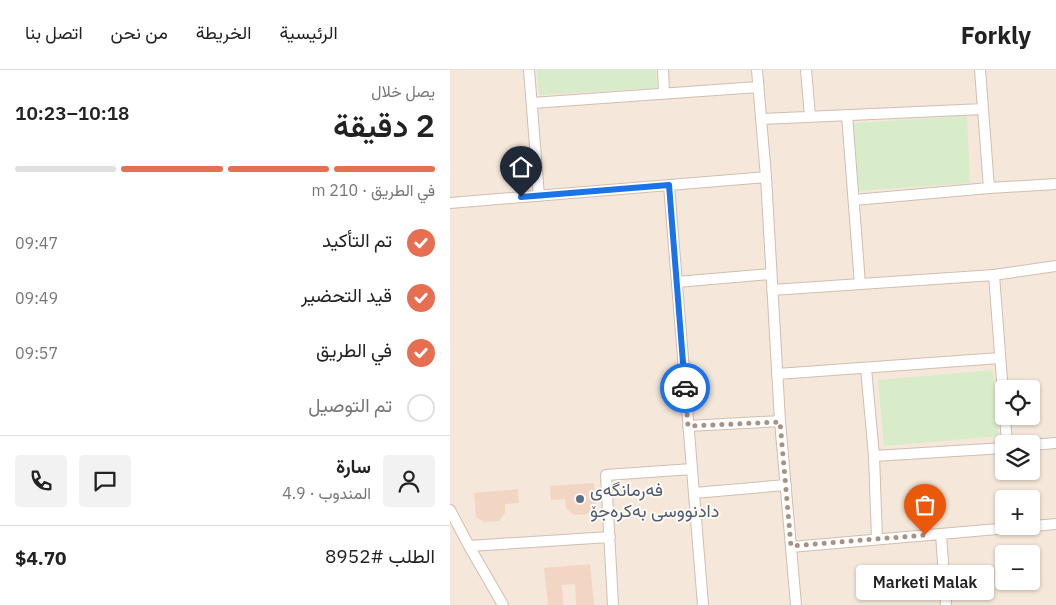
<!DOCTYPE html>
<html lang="ar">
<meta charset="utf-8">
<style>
body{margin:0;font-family:"IBM Plex Sans",Vazirmatn,sans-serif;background:#f2f2f2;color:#222;direction:rtl;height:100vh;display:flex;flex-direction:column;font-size:19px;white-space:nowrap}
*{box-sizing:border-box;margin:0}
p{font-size:16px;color:#767676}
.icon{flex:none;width:28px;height:28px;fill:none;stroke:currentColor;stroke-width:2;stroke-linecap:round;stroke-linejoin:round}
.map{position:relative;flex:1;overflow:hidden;direction:ltr}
.panel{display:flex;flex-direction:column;background:#fff;width:450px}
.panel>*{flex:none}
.controls{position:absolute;left:545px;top:310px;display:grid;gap:10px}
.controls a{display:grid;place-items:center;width:45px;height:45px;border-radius:5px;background:#fff;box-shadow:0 1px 4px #0004;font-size:25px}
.pin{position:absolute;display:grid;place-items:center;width:42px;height:42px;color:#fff;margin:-51px -21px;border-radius:50% 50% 50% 0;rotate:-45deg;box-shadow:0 0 5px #0007}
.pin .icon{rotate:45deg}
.courier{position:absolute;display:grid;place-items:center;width:50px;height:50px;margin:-25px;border:4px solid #1a73e8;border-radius:50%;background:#fff;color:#222;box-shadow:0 1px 6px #0007}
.bubble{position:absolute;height:35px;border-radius:5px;background:#fff;box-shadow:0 1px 4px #0004;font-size:16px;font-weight:600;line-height:35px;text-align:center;direction:rtl}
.head em{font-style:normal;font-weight:600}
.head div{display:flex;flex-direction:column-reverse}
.head{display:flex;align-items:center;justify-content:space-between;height:85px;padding:0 15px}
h1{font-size:32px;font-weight:600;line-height:38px}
.bar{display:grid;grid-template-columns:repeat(4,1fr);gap:8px 5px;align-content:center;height:60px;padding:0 15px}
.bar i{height:6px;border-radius:4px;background:#e0e0e0}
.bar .selected{background:#e76f51}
.bar p{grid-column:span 4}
.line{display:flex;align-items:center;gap:12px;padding:0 15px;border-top:1px solid #e0e0e0}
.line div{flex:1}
.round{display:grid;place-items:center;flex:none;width:52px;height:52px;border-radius:5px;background:#f2f2f2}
ol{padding:0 15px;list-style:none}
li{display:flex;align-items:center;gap:15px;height:55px}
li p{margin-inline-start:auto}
li .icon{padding:5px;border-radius:50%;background:#e76f51;color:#fff;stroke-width:4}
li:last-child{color:#767676}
li i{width:28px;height:28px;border:2px solid #e0e0e0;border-radius:50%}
header{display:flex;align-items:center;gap:30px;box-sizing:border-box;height:70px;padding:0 25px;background:#fff;border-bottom:1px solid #e0e0e0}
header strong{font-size:24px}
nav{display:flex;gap:28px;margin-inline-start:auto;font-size:18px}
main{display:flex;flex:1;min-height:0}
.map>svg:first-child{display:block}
.residential{fill:#f5e8da;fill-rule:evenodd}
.green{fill:#d8ecc9}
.building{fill:#f3d5c3}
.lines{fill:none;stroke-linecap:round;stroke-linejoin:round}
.minor-casing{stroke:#d1beb0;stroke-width:12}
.minor{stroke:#fff;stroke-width:10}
.done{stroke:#a89285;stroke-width:5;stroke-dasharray:0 9}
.route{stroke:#1a73e8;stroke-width:6}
.service-dot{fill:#5c6f8a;stroke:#fffaf3;stroke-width:2}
.labels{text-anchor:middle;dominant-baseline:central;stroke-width:4;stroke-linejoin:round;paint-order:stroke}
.service-label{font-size:18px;fill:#4e5e75;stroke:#fffaf3;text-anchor:start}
</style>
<header>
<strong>Forkly</strong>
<nav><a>الرئيسية</a><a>الخريطة</a><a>من نحن</a><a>اتصل بنا</a></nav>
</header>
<main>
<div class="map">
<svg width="606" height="535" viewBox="0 0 606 535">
<rect width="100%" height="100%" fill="#fdf6ec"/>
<path class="residential" d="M0 0H606V535H0ZM554 319H581V346H554ZM554 374H581V401H554ZM554 429H581V456H554ZM554 484H581V511H554Z"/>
<path class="green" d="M87 0H206L207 18 89 25Z
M517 46 520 113 408 121 403 53Z
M543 300 549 366 434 376 428 310Z"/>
<path class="building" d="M144 413 146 437 137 444 124 445 116 438 115 429 101 430 100 416Z
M68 419 69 433 55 434V443L49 451 35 452 26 447 24 423Z
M140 494 144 535H126L125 514 112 515 113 535H98L94 498Z"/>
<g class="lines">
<defs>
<path id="minor" d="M79 0 89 126
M213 0 214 23
M307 0 316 107 330 351 346 535
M356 0 360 46
M82 33 308 17
M397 45 410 214
M311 49 533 39 530 0
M219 115 253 535
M539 118 606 114
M404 130 539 118 533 39
M0 133 316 107
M544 205 606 196
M227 212 321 204
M322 220 544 205 554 336
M416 298 424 386
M327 304 550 288
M555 346 557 374
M238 356 330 351
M581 375 606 373
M244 423 336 415
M0 440 19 476
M491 464 496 535
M427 469 424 386 554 378
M341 477 606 454
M53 535 19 476 160 467
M163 535 156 405 242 399"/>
</defs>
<use href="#minor" class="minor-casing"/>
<use href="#minor" class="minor"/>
</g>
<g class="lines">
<path class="done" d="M235 318 238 356 330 352 341 476 475 465"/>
<path class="route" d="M71 127 219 115 235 318"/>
</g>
<circle class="service-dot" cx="130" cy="429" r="5"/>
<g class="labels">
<g class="service-label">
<text x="140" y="419">فەرمانگەی<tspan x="140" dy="21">دادنووسی بەکرەجۆ</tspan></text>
</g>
</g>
</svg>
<div class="controls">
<a><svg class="icon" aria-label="locate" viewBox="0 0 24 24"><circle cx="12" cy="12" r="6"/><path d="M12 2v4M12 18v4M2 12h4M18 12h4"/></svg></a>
<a><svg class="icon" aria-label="layers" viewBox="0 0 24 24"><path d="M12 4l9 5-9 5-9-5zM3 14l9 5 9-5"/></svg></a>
<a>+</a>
<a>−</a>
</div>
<div class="pin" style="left:475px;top:465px;background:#ea580c"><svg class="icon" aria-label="bag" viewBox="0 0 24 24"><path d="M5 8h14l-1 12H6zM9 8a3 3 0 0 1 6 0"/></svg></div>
<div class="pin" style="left:71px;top:127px;background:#1f2937"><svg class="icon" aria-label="home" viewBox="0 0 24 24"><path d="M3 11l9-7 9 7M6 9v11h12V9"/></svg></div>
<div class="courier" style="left:235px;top:318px"><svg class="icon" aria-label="car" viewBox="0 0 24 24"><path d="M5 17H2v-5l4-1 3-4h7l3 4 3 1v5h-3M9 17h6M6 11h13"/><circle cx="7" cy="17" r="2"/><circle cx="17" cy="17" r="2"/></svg></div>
<div class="bubble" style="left:406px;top:495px;width:138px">Marketi Malak</div>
</div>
<section class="panel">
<div class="head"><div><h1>2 دقيقة</h1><p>يصل خلال</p></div><em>10:18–10:23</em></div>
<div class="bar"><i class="selected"></i><i class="selected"></i><i class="selected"></i><i></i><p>في الطريق · 210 m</p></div>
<ol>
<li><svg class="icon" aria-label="check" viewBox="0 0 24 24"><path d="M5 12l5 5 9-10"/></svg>تم التأكيد<p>09:47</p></li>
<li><svg class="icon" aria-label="check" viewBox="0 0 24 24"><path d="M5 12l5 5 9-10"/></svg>قيد التحضير<p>09:49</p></li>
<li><svg class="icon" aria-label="check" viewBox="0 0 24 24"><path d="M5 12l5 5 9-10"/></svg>في الطريق<p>09:57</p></li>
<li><i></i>تم التوصيل</li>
</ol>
<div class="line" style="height:90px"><a class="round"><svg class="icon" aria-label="person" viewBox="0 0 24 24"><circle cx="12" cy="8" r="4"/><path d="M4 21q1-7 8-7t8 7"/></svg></a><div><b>سارة</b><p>المندوب · 4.9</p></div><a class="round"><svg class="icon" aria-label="chat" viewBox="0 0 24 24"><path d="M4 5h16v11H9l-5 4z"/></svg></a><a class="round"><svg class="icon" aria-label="phone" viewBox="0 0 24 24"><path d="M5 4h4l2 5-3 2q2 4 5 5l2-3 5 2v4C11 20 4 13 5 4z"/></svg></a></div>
<div class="line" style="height:65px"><div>الطلب #8952</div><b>$4.70</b></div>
</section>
</main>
